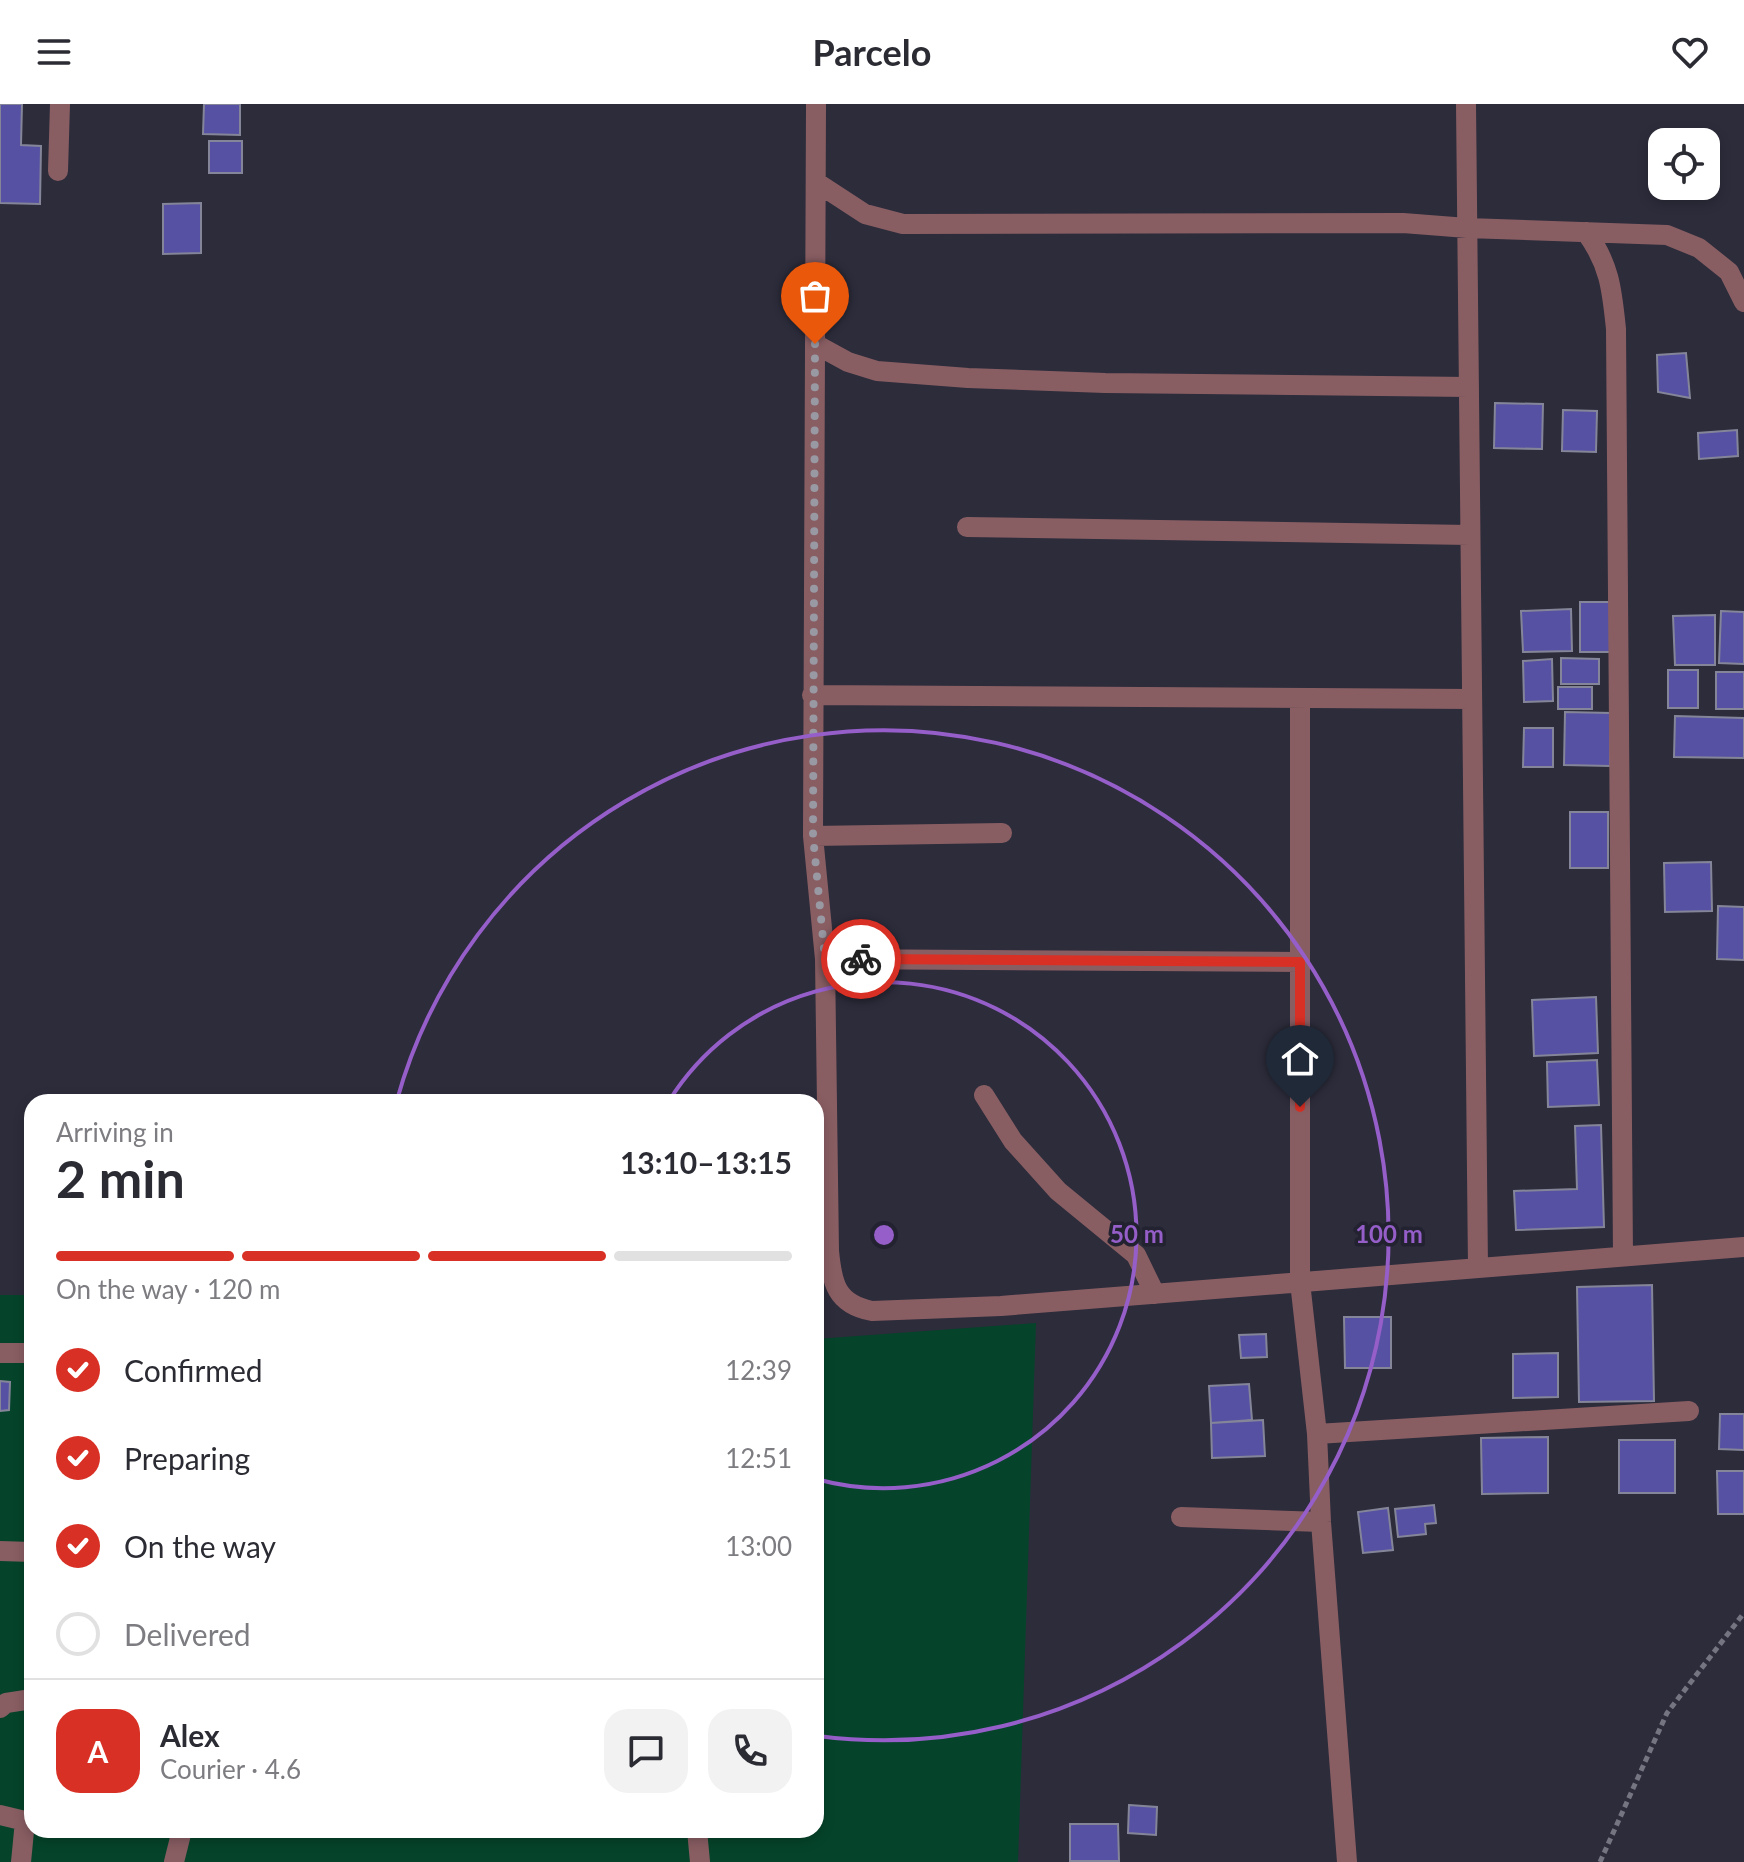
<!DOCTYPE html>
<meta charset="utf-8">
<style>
body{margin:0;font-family:Lato,sans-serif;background:#f2f2f3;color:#2b2b33;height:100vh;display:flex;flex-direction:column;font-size:30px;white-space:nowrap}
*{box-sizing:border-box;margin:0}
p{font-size:26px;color:#7c7c81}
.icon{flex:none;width:44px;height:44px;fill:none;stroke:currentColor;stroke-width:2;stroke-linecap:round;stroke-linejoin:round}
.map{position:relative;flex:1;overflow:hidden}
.side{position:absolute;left:24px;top:990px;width:800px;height:744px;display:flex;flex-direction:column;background:#fff;border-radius:24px;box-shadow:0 4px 12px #0003}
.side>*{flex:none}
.buttons{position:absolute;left:1648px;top:24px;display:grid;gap:16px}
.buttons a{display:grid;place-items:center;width:72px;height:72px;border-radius:16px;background:#fff;box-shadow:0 4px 12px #0003;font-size:40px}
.pin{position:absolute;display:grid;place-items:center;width:68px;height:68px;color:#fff;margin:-82px -34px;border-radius:50% 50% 50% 0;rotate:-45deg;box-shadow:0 0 8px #0007}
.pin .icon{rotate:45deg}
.courier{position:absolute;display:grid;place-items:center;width:80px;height:80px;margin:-40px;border:6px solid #d93025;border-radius:50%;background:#fff;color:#222;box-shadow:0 2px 10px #0007}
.head em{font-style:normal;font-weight:700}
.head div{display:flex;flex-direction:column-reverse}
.head{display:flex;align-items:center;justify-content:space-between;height:136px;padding:0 32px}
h1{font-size:52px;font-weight:700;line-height:60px}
.bar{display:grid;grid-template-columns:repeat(4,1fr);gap:12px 8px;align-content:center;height:96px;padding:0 32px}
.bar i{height:10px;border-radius:6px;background:#e1e1e2}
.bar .selected{background:#d93025}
.bar p{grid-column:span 4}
.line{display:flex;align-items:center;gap:20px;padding:0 32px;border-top:2px solid #e1e1e2}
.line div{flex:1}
.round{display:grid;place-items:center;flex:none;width:84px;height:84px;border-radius:24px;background:#f2f2f3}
ol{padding:0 32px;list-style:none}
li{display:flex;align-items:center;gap:24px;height:88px}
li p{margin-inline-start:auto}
li .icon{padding:8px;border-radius:50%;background:#d93025;color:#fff;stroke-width:4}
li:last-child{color:#7c7c81}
li i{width:44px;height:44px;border:4px solid #e1e1e2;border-radius:50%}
header{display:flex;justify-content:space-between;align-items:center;height:104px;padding:0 32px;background:#fff;font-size:36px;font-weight:700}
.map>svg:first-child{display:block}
.green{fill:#05442a}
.building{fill:#5651a2;stroke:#848598;stroke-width:2}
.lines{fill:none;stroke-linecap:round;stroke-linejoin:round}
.path{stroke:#757582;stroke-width:5;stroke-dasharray:6 4;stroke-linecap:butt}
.minor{stroke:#895e63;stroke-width:20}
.done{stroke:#9999a4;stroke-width:8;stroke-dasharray:0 14.4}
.route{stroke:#d93025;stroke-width:10}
.ring{fill:none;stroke:#955ec8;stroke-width:4}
.centre{fill:#955ec8;stroke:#222231;stroke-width:4}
.ring-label{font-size:24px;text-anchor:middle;font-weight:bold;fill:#955ec8;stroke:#222231;stroke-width:7;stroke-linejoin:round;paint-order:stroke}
</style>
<header><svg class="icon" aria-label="menu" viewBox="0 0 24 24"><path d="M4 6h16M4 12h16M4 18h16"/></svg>Parcelo<svg class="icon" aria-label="heart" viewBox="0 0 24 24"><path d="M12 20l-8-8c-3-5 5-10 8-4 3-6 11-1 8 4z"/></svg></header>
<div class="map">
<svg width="1744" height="1758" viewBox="0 0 1744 1758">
<rect width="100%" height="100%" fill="#2c2c3b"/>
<path class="green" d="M0 1191H32V1726H816V1235L1036 1219 1018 1758H0Z"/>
<path class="building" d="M0 0H22L21 41 41 42 40 100 0 99Z
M204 0H240V31L203 30Z
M209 37H242V69H209Z
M1678 82H1704L1703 92 1677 91Z
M201 99V149L163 150V100Z
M1686 249 1690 294 1658 288 1657 251Z
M1495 299 1543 300 1542 345 1494 344Z
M1563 306 1597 307 1596 348 1562 347Z
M1737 326 1738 352 1699 355 1698 329Z
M1580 498H1610V548H1580Z
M1571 505 1572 547 1523 548 1521 507Z
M1721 507 1744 508V560L1719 559Z
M1715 511V561H1675L1673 512Z
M1561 554 1599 555V580H1561Z
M1552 555 1553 597 1524 598 1523 557Z
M1668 566H1698V604H1668Z
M1716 568H1744V605H1716Z
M1558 583H1592V605H1558Z
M1565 608 1611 609 1610 662 1564 661Z
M1675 612 1744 614V654L1674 653Z
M1524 624H1553V663H1523Z
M1570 708H1608V764H1570Z
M1711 758 1712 807 1665 808 1664 759Z
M1718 802 1744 803V856L1717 855Z
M1596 893 1598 949 1534 952 1532 896Z
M1597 956 1599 1001 1548 1003 1547 958Z
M1601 1021 1604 1123 1516 1126 1514 1087 1577 1085 1575 1022Z
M1652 1181 1654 1297 1579 1298 1577 1183Z
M1344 1213H1391V1264H1345Z
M1266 1230 1267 1253 1241 1254 1239 1231Z
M1558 1249V1293L1513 1294V1250Z
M0 1277 10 1278 9 1306 0 1307Z
M1249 1280 1252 1316 1211 1319 1209 1282Z
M1720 1310H1744V1346L1719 1345Z
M1263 1316 1265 1352 1212 1354 1211 1319Z
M1548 1333V1389L1482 1390 1481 1334Z
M1619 1336H1675V1389H1619Z
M1717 1367H1744V1410H1718Z
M1434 1401 1436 1419 1425 1420 1426 1430 1398 1433 1395 1405Z
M1388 1404 1393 1446 1363 1449 1358 1408Z
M1129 1701 1157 1703 1156 1731 1128 1729Z
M1070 1720H1118L1119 1757H1070Z"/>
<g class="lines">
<path class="path" d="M1600 1758 1667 1609 1744 1509"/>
<path class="minor" d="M816 0 813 732 825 855 829 1147C832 1179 836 1200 872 1207L1001 1202 1744 1143
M1466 0 1478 1164
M58 67 60 0
M816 78 865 110 903 120 1403 119 1467 124 1667 131 1699 144 1729 168 1744 198
M1586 128C1610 161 1612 186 1616 225L1623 1152
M815 240 848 258 877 267 968 274 1105 279 1469 283
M967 423 1470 431
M812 591 1472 595
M1300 594V1178L1317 1330 1321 1418 1347 1758
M813 732 1002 729
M825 855 1300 858
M984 991 1013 1037 1058 1087 1136 1151 1155 1190
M0 1249H32
M1317 1330 1689 1307
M1181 1413 1321 1418
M0 1447 32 1448
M0 1604 6 1599 32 1595
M0 1711 25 1717 32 1716
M697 1726 700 1758
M21 1758 25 1717
M174 1758 182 1726"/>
</g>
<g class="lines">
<path class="done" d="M815 240 813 732 825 855H861"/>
<path class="route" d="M861 855 1300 858V1003"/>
</g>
<g class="ring">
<path d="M669 997A253 253 0 1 1 816 1375"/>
<path d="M397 996A505 505 0 1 1 818 1632"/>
</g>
<circle cx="884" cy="1131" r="12" class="centre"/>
<g class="ring-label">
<text x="1137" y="1139">50 m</text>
<text x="1389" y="1139">100 m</text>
</g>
</svg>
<div class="buttons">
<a><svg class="icon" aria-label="locate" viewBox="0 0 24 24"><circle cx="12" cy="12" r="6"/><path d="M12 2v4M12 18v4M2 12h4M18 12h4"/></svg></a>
</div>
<div class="pin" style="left:815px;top:240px;background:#ea580c"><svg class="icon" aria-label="bag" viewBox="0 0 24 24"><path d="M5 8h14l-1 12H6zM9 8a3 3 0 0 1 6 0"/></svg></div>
<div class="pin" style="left:1300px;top:1003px;background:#1f2937"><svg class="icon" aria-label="home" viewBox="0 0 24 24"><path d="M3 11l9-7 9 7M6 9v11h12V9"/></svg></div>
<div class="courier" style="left:861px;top:855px"><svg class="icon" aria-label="bike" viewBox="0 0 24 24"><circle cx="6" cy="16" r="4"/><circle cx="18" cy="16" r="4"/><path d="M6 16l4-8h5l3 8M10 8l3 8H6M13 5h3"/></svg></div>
<section class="side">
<div class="head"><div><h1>2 min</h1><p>Arriving in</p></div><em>13:10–13:15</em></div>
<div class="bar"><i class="selected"></i><i class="selected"></i><i class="selected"></i><i></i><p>On the way · 120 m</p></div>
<ol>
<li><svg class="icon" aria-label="check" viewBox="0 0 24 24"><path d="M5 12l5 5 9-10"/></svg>Confirmed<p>12:39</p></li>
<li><svg class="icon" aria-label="check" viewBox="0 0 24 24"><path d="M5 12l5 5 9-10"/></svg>Preparing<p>12:51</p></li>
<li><svg class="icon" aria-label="check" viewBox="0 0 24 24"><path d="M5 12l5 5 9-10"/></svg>On the way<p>13:00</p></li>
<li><i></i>Delivered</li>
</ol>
<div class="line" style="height:144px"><b class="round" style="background:#d93025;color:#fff">A</b><div><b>Alex</b><p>Courier · 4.6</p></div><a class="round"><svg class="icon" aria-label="chat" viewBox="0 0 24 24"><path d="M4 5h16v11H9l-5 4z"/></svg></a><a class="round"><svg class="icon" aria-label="phone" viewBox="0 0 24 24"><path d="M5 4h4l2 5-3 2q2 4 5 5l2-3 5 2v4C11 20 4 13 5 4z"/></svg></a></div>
</section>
</div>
